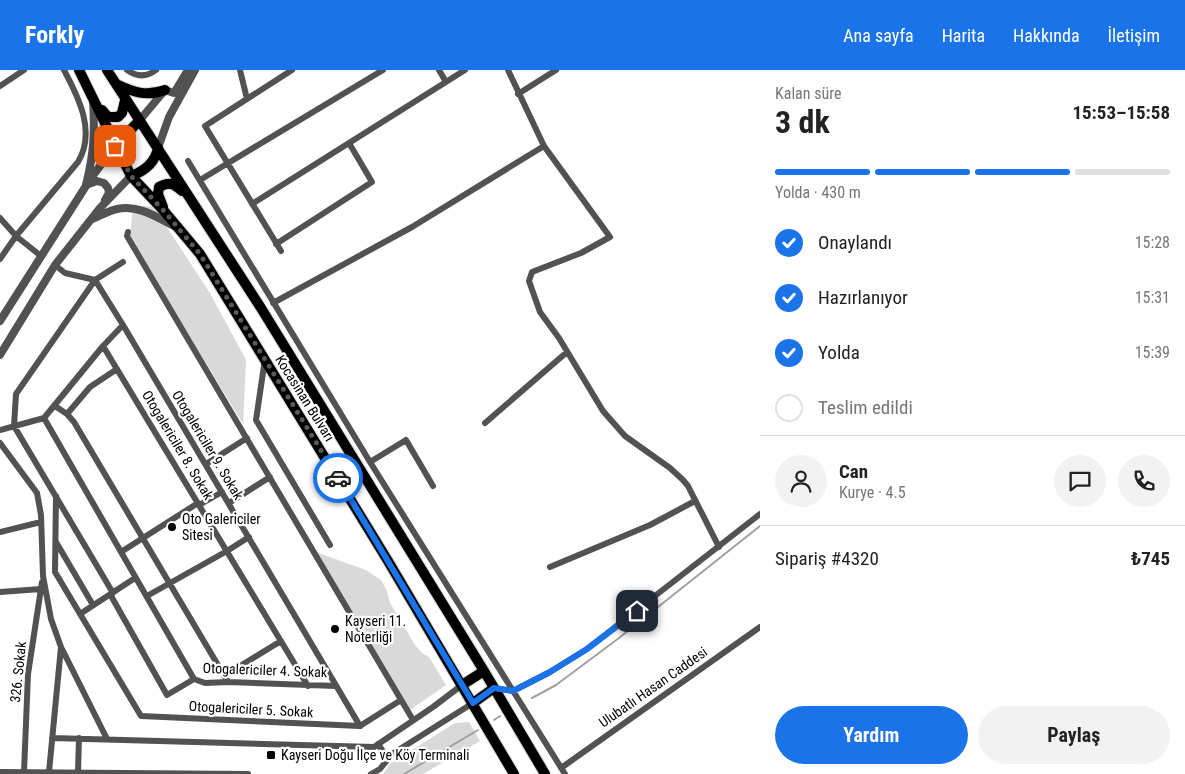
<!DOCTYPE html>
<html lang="tr">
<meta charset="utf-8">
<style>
body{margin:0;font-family:"Roboto Condensed",sans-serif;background:#f2f2f2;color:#222;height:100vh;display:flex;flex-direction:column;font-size:19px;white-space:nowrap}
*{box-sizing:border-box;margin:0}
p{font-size:16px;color:#767676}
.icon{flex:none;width:28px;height:28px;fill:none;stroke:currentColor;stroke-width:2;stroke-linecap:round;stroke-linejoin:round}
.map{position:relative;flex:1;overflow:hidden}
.drawer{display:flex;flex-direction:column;background:#fff;width:425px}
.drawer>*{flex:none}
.pin{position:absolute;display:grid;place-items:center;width:42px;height:42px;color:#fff;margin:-21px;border-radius:10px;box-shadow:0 2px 8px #0006}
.courier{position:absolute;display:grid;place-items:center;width:50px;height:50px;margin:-25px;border:4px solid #1a73e8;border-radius:50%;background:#fff;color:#222;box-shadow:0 1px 6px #0007}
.headline em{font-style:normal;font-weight:700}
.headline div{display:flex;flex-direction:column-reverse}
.headline{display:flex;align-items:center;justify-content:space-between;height:85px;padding:0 15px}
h1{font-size:32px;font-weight:700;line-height:38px}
.bar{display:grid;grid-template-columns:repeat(4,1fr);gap:8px 5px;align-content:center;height:60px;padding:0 15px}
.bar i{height:6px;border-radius:4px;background:#e0e0e0}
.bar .active{background:#1a73e8}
.bar p{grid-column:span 4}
.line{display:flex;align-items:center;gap:12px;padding:0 15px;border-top:1px solid #e0e0e0}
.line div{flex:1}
.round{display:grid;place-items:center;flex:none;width:52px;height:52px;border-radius:26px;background:#f2f2f2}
ol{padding:0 15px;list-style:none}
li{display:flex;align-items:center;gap:15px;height:55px}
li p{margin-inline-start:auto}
li .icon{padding:5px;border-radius:50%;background:#1a73e8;color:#fff;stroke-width:4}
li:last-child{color:#767676}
li i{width:28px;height:28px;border:2px solid #e0e0e0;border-radius:50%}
.primary-button{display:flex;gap:10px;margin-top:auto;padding:10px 15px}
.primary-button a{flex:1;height:58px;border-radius:30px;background:#1a73e8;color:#fff;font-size:20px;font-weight:700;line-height:58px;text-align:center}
.primary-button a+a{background:#f2f2f2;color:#222}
header{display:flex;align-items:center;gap:30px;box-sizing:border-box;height:70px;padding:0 25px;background:#1a73e8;color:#fff}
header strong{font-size:24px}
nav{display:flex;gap:28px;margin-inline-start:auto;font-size:18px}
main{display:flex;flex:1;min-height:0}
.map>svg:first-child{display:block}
.green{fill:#d9d9d9}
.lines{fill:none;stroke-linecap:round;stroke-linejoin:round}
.stream{stroke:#a0a0a0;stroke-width:2}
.trunk-casing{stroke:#dbdbdb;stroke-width:12}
.minor{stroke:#525252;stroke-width:6}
.tertiary{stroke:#525252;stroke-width:8}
.trunk{stroke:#000;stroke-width:10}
.done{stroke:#595959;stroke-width:5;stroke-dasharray:0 9}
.route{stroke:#1a73e8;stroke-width:6}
.poi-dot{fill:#000;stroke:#fff;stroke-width:2}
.labels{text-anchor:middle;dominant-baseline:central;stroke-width:4.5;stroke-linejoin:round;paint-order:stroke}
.street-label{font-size:14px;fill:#000;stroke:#fff}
.poi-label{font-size:14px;fill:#000;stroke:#fff;text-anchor:start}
</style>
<header>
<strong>Forkly</strong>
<nav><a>Ana sayfa</a><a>Harita</a><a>Hakkında</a><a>İletişim</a></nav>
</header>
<main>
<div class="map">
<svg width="760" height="704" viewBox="0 0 760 704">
<rect width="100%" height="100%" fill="#fff"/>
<path class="green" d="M133 135 154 137 211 225 246 290 243 354 130 168Z
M313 481 366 500 381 510 387 521 390 533 415 575 422 583 429 587 446 615 410 640Z
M469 652 480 671 423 704H383L390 694 455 653Z"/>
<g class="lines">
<path class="stream" d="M532 628 556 615 619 568 760 456
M494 650 500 646
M404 704 478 660"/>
<defs>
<path id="trunk" d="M79 0 131 106 164 141 200 184 388 491 514 704
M107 0 261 238 484 601 545 704
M116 14C133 22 146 27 165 20
M102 40 108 47H118L122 43 125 30
M115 76 139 51
M131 106C145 101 155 93 158 78
M163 137 158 124 159 117C170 111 174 114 182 121
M462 615 484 601
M473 633 494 618"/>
</defs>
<use href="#trunk" class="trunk-casing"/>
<path class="minor" d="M127 0C137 7 147 7 156 0
M240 0 247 29
M439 0 446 12
M508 0 544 76
M0 16 24 0
M518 24 556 0
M188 91 370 392 565 704
M200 110 383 0
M252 134 465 0
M0 148 16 166 41 186
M128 162 127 166 413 650
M276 174 372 112 349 73
M281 181 205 56 292 0
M0 189 16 166 78 92C96 62 79 28 64 0
M55 195 65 203 95 210 123 255 360 656
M273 233 412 157 544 76 610 167 581 183 532 202 529 211 540 242 559 268 603 341 625 366 670 398 683 410 688 416 719 477
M103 276 308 616
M265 289 256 350 330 475
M55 336 67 344 74 352 228 612
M67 344 90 317 117 299
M44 348 194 609
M44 348 103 276 123 255
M485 353 567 282
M0 360 44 348
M0 373 37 423 41 445 43 506 51 549 61 577 49 702
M370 392 406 370 433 416
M206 394 247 368
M56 426 55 502 141 646 360 656
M229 433 270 407
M199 435 222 422
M0 462 41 452
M56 472 93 535
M121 482 198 433
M550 497 650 455 695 431
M0 522 41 519
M113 523 14 356 16 324 95 210 123 192
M110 524 167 625 194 609
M147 526 227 481 249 467
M80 544 135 508
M62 579 107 669
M224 606 281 571
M194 609 205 613 228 612 336 616
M494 618 513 621 550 602 587 579 760 444
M360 656 401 630
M52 668 374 677 433 637 462 615
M378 674 388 689
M561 698 760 557
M0 702 248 704
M24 702 28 604 42 512
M78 702 79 668
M371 704 380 699 392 684 473 633"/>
<path class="tertiary" d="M93 30C95 64 94 82 86 115L97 111 104 113 108 118 109 123 105 130
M139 51 165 20 174 23 188 0
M158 78 169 47 195 0
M92 149C100 146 108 141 117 139 138 134 158 148 176 157
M0 251 91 108 115 76
M0 285 55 195 100 138 131 106"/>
<use href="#trunk" class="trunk"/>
</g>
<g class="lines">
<path class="done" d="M115 76 131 106 164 141 200 184 338 408"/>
<path class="route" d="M338 408 473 633 494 618 513 621 550 602 587 579 637 541"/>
</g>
<g class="poi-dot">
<circle cx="172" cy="457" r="5"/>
<circle cx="335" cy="559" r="5"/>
<rect x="266" y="680" width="10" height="10" rx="2.5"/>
</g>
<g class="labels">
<g class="street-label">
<text transform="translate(305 328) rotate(58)">Kocasinan Bulvarı</text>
<text transform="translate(178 375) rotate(59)">Otogalericiler 8. Sokak</text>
<text transform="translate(208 375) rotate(59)">Otogalericiler 9. Sokak</text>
<text transform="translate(265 600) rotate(2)">Otogalericiler 4. Sokak</text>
<text transform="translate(18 602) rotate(-84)">326. Sokak</text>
<text transform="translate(653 617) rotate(-35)">Ulubatlı Hasan Caddesi</text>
<text transform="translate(251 639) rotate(3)">Otogalericiler 5. Sokak</text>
</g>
<g class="poi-label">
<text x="182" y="449">Oto Galericiler<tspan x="182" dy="16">Sitesi</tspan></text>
<text x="345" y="551">Kayseri 11.<tspan x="345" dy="16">Noterliği</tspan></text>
<text x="281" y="685">Kayseri Doğu İlçe ve Köy Terminali</text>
</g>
</g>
</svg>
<div class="pin" style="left:115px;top:76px;background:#ea580c"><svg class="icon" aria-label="bag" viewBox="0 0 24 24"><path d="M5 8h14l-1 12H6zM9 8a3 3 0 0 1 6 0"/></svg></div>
<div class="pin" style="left:637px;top:541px;background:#1f2937"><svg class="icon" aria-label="home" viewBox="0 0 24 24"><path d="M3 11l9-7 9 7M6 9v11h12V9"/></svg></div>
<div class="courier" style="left:338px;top:408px"><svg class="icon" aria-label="car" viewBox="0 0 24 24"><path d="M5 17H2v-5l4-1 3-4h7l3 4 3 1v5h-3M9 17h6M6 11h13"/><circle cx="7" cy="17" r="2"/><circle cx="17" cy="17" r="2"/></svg></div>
</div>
<section class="drawer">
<div class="headline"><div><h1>3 dk</h1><p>Kalan süre</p></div><em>15:53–15:58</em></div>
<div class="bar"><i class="active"></i><i class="active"></i><i class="active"></i><i></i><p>Yolda · 430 m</p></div>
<ol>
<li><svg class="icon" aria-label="check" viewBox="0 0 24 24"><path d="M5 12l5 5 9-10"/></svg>Onaylandı<p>15:28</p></li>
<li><svg class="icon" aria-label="check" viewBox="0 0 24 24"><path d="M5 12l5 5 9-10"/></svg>Hazırlanıyor<p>15:31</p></li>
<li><svg class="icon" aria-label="check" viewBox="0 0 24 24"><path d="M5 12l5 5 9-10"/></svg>Yolda<p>15:39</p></li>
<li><i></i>Teslim edildi</li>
</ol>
<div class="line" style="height:90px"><a class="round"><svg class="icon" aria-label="person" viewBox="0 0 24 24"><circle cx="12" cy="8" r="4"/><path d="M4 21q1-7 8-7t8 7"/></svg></a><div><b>Can</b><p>Kurye · 4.5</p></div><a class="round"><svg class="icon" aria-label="chat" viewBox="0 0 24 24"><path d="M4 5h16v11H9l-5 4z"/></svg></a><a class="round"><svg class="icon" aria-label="phone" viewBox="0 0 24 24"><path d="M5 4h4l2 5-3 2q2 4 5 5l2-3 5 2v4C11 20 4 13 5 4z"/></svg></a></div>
<div class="line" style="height:65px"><div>Sipariş #4320</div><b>₺745</b></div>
<div class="primary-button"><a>Yardım</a><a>Paylaş</a></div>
</section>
</main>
